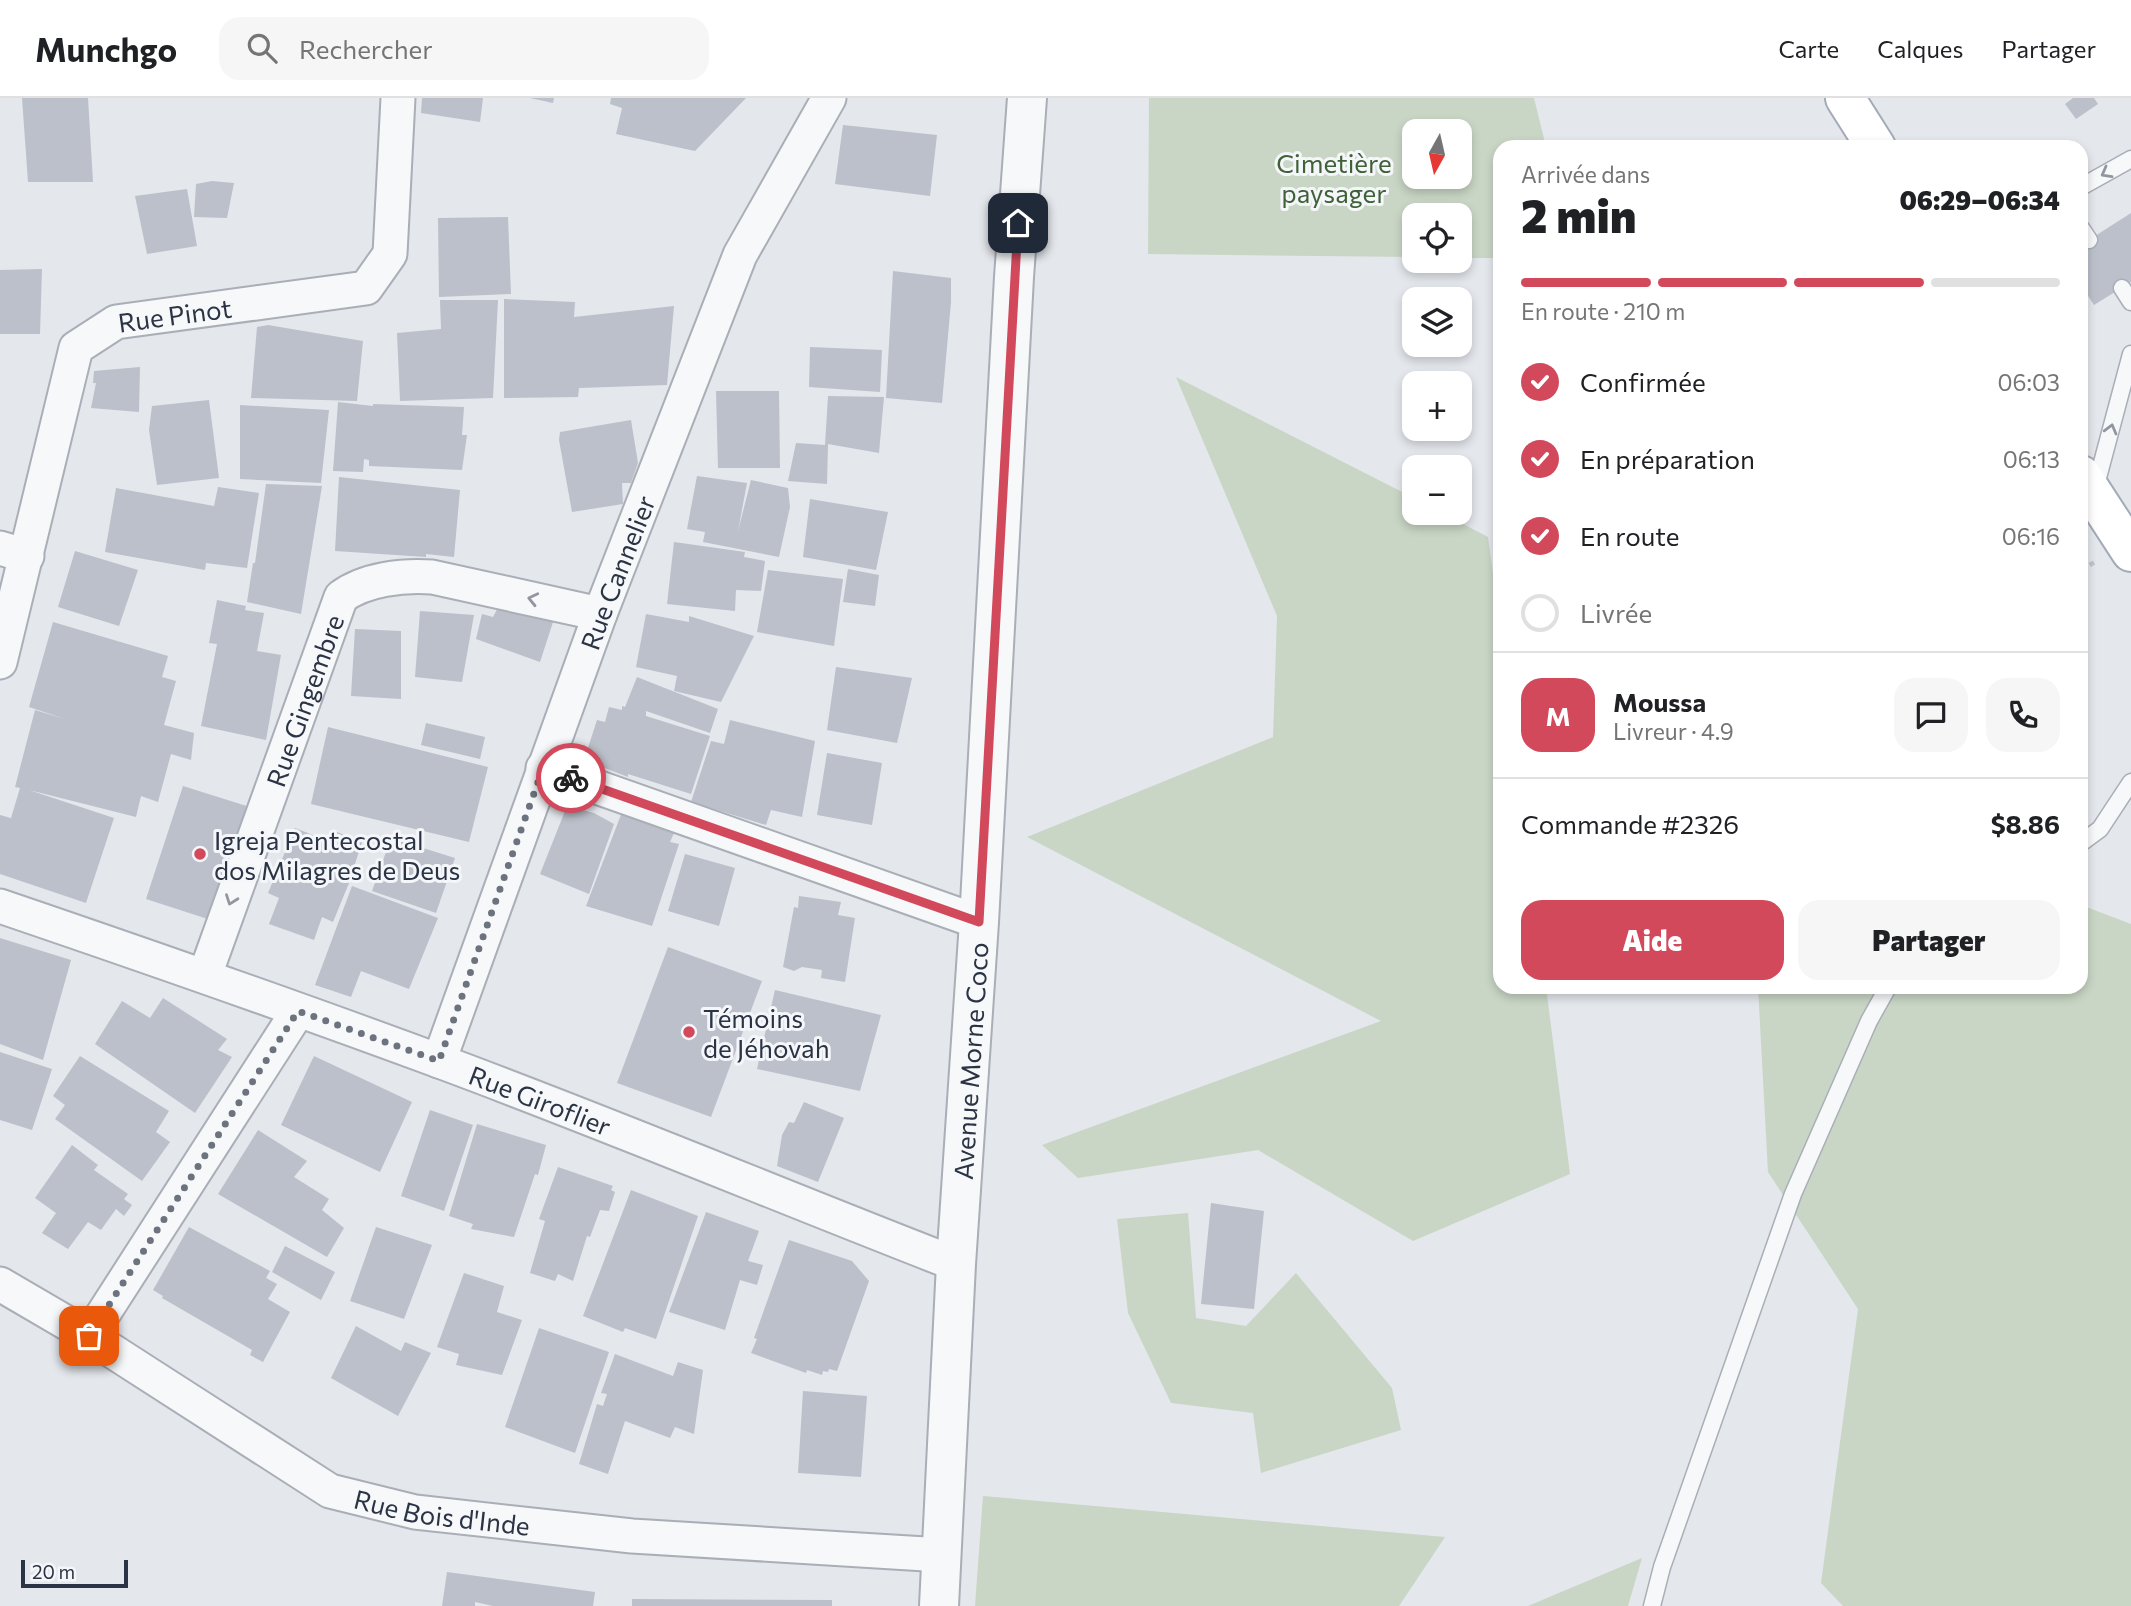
<!DOCTYPE html>
<html lang="fr">
<meta charset="utf-8">
<style>
body{margin:0;font-family:Commissioner,sans-serif;background:#f6f6f6;color:#202124;height:100vh;display:flex;flex-direction:column;font-size:26px;white-space:nowrap}
*{box-sizing:border-box;margin:0}
p{font-size:23px;color:#757577}
.icon{flex:none;width:38px;height:38px;fill:none;stroke:currentColor;stroke-width:2;stroke-linecap:round;stroke-linejoin:round}
.map{position:relative;flex:1;overflow:hidden}
.side{position:absolute;left:1493px;top:42px;width:595px;height:854px;display:flex;flex-direction:column;background:#fff;border-radius:21px;box-shadow:0 4px 10px #0003}
.side>*{flex:none}
.needle{width:46px;rotate:188deg}
.controls{position:absolute;left:1402px;top:21px;display:grid;gap:14px}
.controls a{display:grid;place-items:center;width:70px;height:70px;border-radius:14px;background:#fff;box-shadow:0 4px 10px #0003;font-size:35px}
.scale{position:absolute;left:21px;bottom:18px;width:107px;box-sizing:border-box;padding-left:7px;border:4px solid #2b3445;border-top:0;font-size:19px;line-height:24px;white-space:nowrap;color:#2b3445;-webkit-text-stroke:5px #f4f6f9;paint-order:stroke}
.pin{position:absolute;display:grid;place-items:center;width:60px;height:60px;color:#fff;margin:-30px;border-radius:14px;box-shadow:0 4px 10px #0006}
.courier{position:absolute;display:grid;place-items:center;width:70px;height:70px;margin:-35px;border:5px solid #d1495b;border-radius:50%;background:#fff;color:#222;box-shadow:0 2px 9px #0007}
.overview em{font-style:normal;font-weight:800}
.overview div{display:flex;flex-direction:column-reverse}
.overview{display:flex;align-items:center;justify-content:space-between;height:119px;padding:0 28px}
h1{font-size:46px;font-weight:800;line-height:52px}
.bar{display:grid;grid-template-columns:repeat(4,1fr);gap:10px 7px;align-content:center;height:84px;padding:0 28px}
.bar i{height:9px;border-radius:5px;background:#e0e0e0}
.bar .selected{background:#d1495b}
.bar p{grid-column:span 4}
.line{display:flex;align-items:center;gap:18px;padding:0 28px;border-top:2px solid #e0e0e0}
.line div{flex:1}
.round{display:grid;place-items:center;flex:none;width:74px;height:74px;border-radius:21px;background:#f6f6f6}
ol{padding:0 28px;list-style:none}
li{display:flex;align-items:center;gap:21px;height:77px}
li p{margin-inline-start:auto}
li .icon{padding:7px;border-radius:50%;background:#d1495b;color:#fff;stroke-width:4}
li:last-child{color:#757577}
li i{width:38px;height:38px;border:4px solid #e0e0e0;border-radius:50%}
.cta{display:flex;gap:14px;margin-top:auto;padding:14px 28px}
.cta a{flex:1;height:80px;border-radius:21px;background:#d1495b;color:#fff;font-size:28px;font-weight:800;line-height:80px;text-align:center}
.cta a+a{background:#f6f6f6;color:#202124}
header{display:flex;align-items:center;gap:42px;box-sizing:border-box;height:98px;padding:0 35px;background:#fff;border-bottom:2px solid #e0e0e0}
header strong{font-size:33px}
nav{display:flex;gap:38px;margin-inline-start:auto;font-size:24px}
.search{width:490px;height:63px;background:#f6f6f6;display:flex;align-items:center;gap:18px;box-sizing:border-box;padding:0 24px;border-radius:21px;color:#757577;font-size:26px}
.map>svg:first-child{display:block}
.green{fill:#c9d6c5;fill-rule:evenodd}
.building{fill:#bbc0ca}
.lines{fill:none;stroke-linecap:round;stroke-linejoin:round}
.service-casing{stroke:#a9aeb7;stroke-width:19}
.minor-casing{stroke:#a9aeb7;stroke-width:37}
.tertiary-casing{stroke:#a9aeb7;stroke-width:42}
.primary-casing{stroke:#a3abb8;stroke-width:42}
.path{stroke:#c2c5cb;stroke-width:4.5;stroke-dasharray:5 5;stroke-linecap:butt}
.service{stroke:#f7f8fa;stroke-width:16}
.minor{stroke:#f7f8fa;stroke-width:33}
.tertiary{stroke:#f7f8fa;stroke-width:38}
.primary{stroke:#fff;stroke-width:38}
.oneway{stroke:#9196a0}
.done{stroke:#6c737f;stroke-width:7;stroke-dasharray:0 12.6}
.route{stroke:#d1495b;stroke-width:9}
.poi-dot{fill:#d1495b;stroke:#f4f6f9;stroke-width:2.5}
.labels{text-anchor:middle;dominant-baseline:central;stroke-width:6;stroke-linejoin:round;paint-order:stroke}
.park-label{font-size:26px;fill:#3f6138;stroke:#f4f6f9}
.street-label{font-size:26px;fill:#2b3445;stroke:#f4f6f9}
.poi-label{font-size:26px;fill:#2b3445;stroke:#f4f6f9;text-anchor:start}
</style>
<header>
<strong>Munchgo</strong>
<div class="search"><svg class="icon" aria-label="search" viewBox="0 0 24 24"><circle cx="10" cy="10" r="6"/><path d="M15 15l6 6"/></svg>Rechercher</div>
<nav><a>Carte</a><a>Calques</a><a>Partager</a></nav>
</header>
<div class="map">
<svg width="2131" height="1508" viewBox="0 0 2131 1508">
<rect width="100%" height="100%" fill="#e4e7ec"/>
<path class="green" d="M1149 0H1534L1546 49H1500V160H1460V117H1414V159L1148 156ZM1414 33H1460V79H1414Z
M1176 279 1414 400V415H1442L1488 439 1500 528V889H1546L1570 1076 1413 1143 1258 1052 1078 1080 1042 1047 1381 923 1027 739 1273 639 1277 518Z
M2081 807 2131 826V1508H1843L1821 1485 1858 1211 1768 1074 1758 889H2081Z
M1188 1115 1196 1220 1246 1228 1296 1175 1392 1290 1401 1332 1261 1375 1253 1315 1171 1305 1128 1215 1117 1121Z
M983 1398 1445 1439 1399 1508H975Z
M1642 1460 1628 1508H1528Z"/>
<path class="building" d="M22 0H88L93 84H28Z
M422 0H483L480 24 421 15Z
M530 0H554L553 5Z
M611 0H746L695 53 616 36 622 10 610 6Z
M2073 0H2094L2098 6 2076 21 2065 6Z
M843 27 937 37 930 98 835 86Z
M212 83 234 85 227 120 194 119 196 86Z
M187 91 197 148 147 156 135 98Z
M2131 115V184L2094 207 2081 187V147Z
M508 119 511 196 439 199 438 120Z
M42 171 40 236H0V172Z
M893 173 951 180V204L942 305 886 300Z
M504 201 575 204 574 219 674 208 667 287 579 290 578 299 504 300Z
M440 202H498L493 300 400 303 397 235 441 231Z
M268 227 363 243 357 303 251 300 257 229Z
M810 249 882 252 880 294 809 289Z
M140 269 139 314 91 310 96 285H93L94 273Z
M716 293H779L780 370H718Z
M828 298 884 299 879 355 828 346 827 386 788 383 796 345 825 347Z
M209 302 219 380 157 387 149 332 152 308Z
M338 304 373 308V306L464 309 462 337H467L462 372 369 368V362L364 361 363 374 333 373Z
M240 307 329 312 321 385 240 381Z
M631 322 638 365 631 385H622L623 406 572 414 559 342 560 334Z
M697 378 747 385 738 433 751 382 788 390 790 409 779 459 703 444 705 434 687 431Z
M339 379 460 392 454 459 426 456V459L335 453Z
M266 386 322 388 301 516 247 504 253 465H255Z
M218 389 259 395 247 470 206 465 205 472 105 454 116 390 214 408Z
M810 401 888 414 876 472 803 459Z
M674 444 745 454 744 459 765 463 761 493 736 492 735 513 667 506Z
M75 453 138 472 119 528 58 509Z
M848 471 879 477 875 508 843 504Z
M768 472 843 481 834 548 757 534Z
M217 502 246 508 245 512 264 515 257 553 281 557 266 642 201 628 217 546 209 545Z
M502 502 554 521 540 564 476 541 482 516 493 519Z
M420 513 474 517 462 584 415 579Z
M646 516 689 524V518L754 538 721 604 674 593 677 578 636 569Z
M53 524 168 558 162 579 176 583 164 627 194 635 191 662 171 656 158 704 141 698 136 719 29 692 114 720 86 805 0 776V717L11 720 20 690 15 689 35 612 65 621 29 609Z
M355 531 401 533V601L351 598Z
M836 569 912 580 897 645 827 632Z
M637 579 718 611 710 635 646 613V618L710 638 691 696 628 676V679L584 662 597 622 605 624 609 609 622 612V608L625 609Z
M730 622 815 643 802 719 771 712 766 727 691 704 711 643 724 646Z
M426 625 485 639 480 661 421 647Z
M328 629 488 669 469 744 311 706Z
M827 655 882 665 872 727 817 717Z
M183 688 253 710 217 824 146 801Z
M567 708 594 715 614 726 589 796 540 776Z
M622 714 674 735 670 744 679 746 652 828 586 808Z
M295 730 328 743 332 732 362 744 349 785 333 824 322 819 314 842 269 826 279 800 268 795Z
M391 740 455 760 436 815 372 793Z
M685 756 735 770 719 828 668 813Z
M352 788 438 820 409 891 361 873 351 899 315 887Z
M799 798 841 804 838 817 855 820 845 884 821 880 822 872 802 869 794 873 783 869 794 809 798 810Z
M0 840 71 862 43 962 0 946Z
M668 849 762 883 711 1019 617 985Z
M775 892 881 917 860 993 757 971Z
M163 900 227 941 218 952 232 959 195 1015 95 946 122 903 150 920Z
M0 954 52 971 32 1032 0 1022Z
M80 958 169 1013 156 1034 170 1044 142 1083 55 1021 65 1007 53 998Z
M314 958 412 1004 380 1074 281 1027Z
M804 1004 844 1020 818 1084 777 1068 782 1037 789 1024 794 1025Z
M430 1012 473 1027 444 1113 401 1098Z
M477 1026 546 1047 538 1077 535 1076 514 1139 471 1131 473 1126 449 1118Z
M258 1032 307 1063 294 1079 329 1101 322 1112 344 1130 327 1159 218 1096Z
M72 1047 98 1067 94 1072 128 1096 124 1101 132 1107 124 1118 116 1111 101 1132 88 1124 68 1151 42 1135 56 1115 35 1100Z
M558 1069 613 1088 611 1092 615 1094 609 1113 600 1112 590 1139 587 1138 573 1183 558 1176 555 1183 530 1175 545 1123 539 1121Z
M631 1092 698 1118 656 1241 625 1230 623 1234 583 1218Z
M1211 1105 1264 1113 1254 1211 1201 1206Z
M706 1114 759 1133 748 1163 763 1167 757 1187 740 1182 725 1232 669 1214Z
M189 1129 270 1173 266 1180 277 1186 268 1201 290 1214 263 1264 250 1257 252 1252 162 1200 163 1198 153 1192Z
M376 1129 432 1147 404 1221 350 1203Z
M789 1142 852 1163 869 1183 837 1273 829 1271 828 1274 823 1273 822 1277 807 1272 806 1275 751 1255 757 1241 754 1240Z
M285 1148 335 1174 321 1202 272 1174Z
M464 1175 504 1188 497 1214 522 1222 502 1277 456 1267 459 1256 437 1249Z
M356 1228 401 1253 405 1244 431 1255 398 1318 331 1280Z
M539 1230 609 1254 575 1355 505 1329Z
M615 1256 673 1278 678 1264 703 1272 694 1336 675 1329 670 1340 625 1323 608 1376 579 1366 597 1306 603 1308 607 1296 601 1295Z
M803 1293 867 1298 861 1379 798 1375Z
M447 1474 595 1494 593 1508H493L475 1504V1508H442Z
M632 1501 832 1502V1508H632Z"/>
<g class="lines">
<defs>
<path id="service" d="M2081 89 2131 61
M2081 130 2089 142
M2122 190 2131 204
M2095 391 2131 256
M2081 745 2100 731 2131 684
M1652 1508 1662 1469 1793 1096 1869 923 1888 889"/>
<g id="minor">
<path d="M0 450 27 458"/>
<path id="s1" d="M0 564 76 250 116 224 366 190 390 156 398 0"/>
<path d="M543 670 979 824"/>
<path id="s2" d="M0 808C147 858 293 909 439 963 612 1027 783 1099 956 1166"/>
<path id="s3" d="M205 877 341 499C365 481 403 477 432 479L600 516"/>
<path id="s4" d="M439 963 600 516 740 157 829 0"/>
<path id="s5" d="M0 1186 89 1238 330 1393 415 1414 632 1438 942 1457"/>
<path d="M89 1238 298 913"/>
</g>
<g id="tertiary">
<path id="s6" d="M939 1508 956 1166 979 824 1014 179 1027 0"/>
</g>
<path id="primary" d="M1845 0 1876 49
M2081 377 2131 454"/>
</defs>
<use href="#service" class="service-casing"/>
<use href="#minor" class="minor-casing"/>
<use href="#tertiary" class="tertiary-casing"/>
<use href="#primary" class="primary-casing"/>
<path class="path" d="M2081 472 2095 464"/>
<use href="#service" class="service"/>
<use href="#minor" class="minor"/>
<use href="#tertiary" class="tertiary"/>
<use href="#primary" class="primary"/>
</g>
<defs><path id="oneway-chevron" d="M-2-3.5L2.5 0L-2 3.5" fill="none" stroke-width="1.6" stroke-linecap="round" stroke-linejoin="round" transform="scale(1.75)"/></defs>
<g class="oneway">
<use href="#oneway-chevron" transform="translate(2106 75) rotate(151)"/>
<use href="#oneway-chevron" transform="translate(2111 331) rotate(-75)"/>
<use href="#oneway-chevron" transform="translate(533 501) rotate(-167)"/>
<use href="#oneway-chevron" transform="translate(231 802) rotate(110)"/>
</g>
<g class="lines">
<path class="done" d="M89 1238 298 913 439 963 543 670 571 680"/>
<path class="route" d="M571 680 979 824 1018 125"/>
</g>
<g class="poi-dot">
<circle cx="200" cy="756" r="7"/>
<circle cx="689" cy="934" r="7"/>
</g>
<g class="labels">
<g class="park-label">
<text x="1334" y="64">Cimetière<tspan x="1334" dy="30">paysager</tspan></text>
</g>
<g class="street-label">
<text stroke="none"><textPath href="#s1" startOffset="430">Rue Pinot</textPath></text>
<text stroke="none"><textPath href="#s4" startOffset="520">Rue Cannelier</textPath></text>
<text stroke="none"><textPath href="#s3" startOffset="292">Rue Gingembre</textPath></text>
<text stroke="none"><textPath href="#s6" startOffset="546">Avenue Morne Coco</textPath></text>
<text stroke="none"><textPath href="#s2" startOffset="574">Rue Giroflier</textPath></text>
<text stroke="none"><textPath href="#s5" startOffset="504">Rue Bois d'Inde</textPath></text>
</g>
<g class="poi-label">
<text x="214" y="741">Igreja Pentecostal<tspan x="214" dy="30">dos Milagres de Deus</tspan></text>
<text x="703" y="919">Témoins<tspan x="703" dy="30">de Jéhovah</tspan></text>
</g>
</g>
</svg>
<div class="controls">
<a><svg class="needle" viewBox="-14 -14 28 28"><path d="M0-13l5 13h-10z" fill="#e53935"/><path d="M0 13l5-13h-10z" fill="#757577"/></svg></a>
<a><svg class="icon" aria-label="locate" viewBox="0 0 24 24"><circle cx="12" cy="12" r="6"/><path d="M12 2v4M12 18v4M2 12h4M18 12h4"/></svg></a>
<a><svg class="icon" aria-label="layers" viewBox="0 0 24 24"><path d="M12 4l9 5-9 5-9-5zM3 14l9 5 9-5"/></svg></a>
<a>+</a>
<a>−</a>
</div>
<div class="scale">20 m</div>
<div class="pin" style="left:89px;top:1238px;background:#ea580c"><svg class="icon" aria-label="bag" viewBox="0 0 24 24"><path d="M5 8h14l-1 12H6zM9 8a3 3 0 0 1 6 0"/></svg></div>
<div class="pin" style="left:1018px;top:125px;background:#1f2937"><svg class="icon" aria-label="home" viewBox="0 0 24 24"><path d="M3 11l9-7 9 7M6 9v11h12V9"/></svg></div>
<div class="courier" style="left:571px;top:680px"><svg class="icon" aria-label="bike" viewBox="0 0 24 24"><circle cx="6" cy="16" r="4"/><circle cx="18" cy="16" r="4"/><path d="M6 16l4-8h5l3 8M10 8l3 8H6M13 5h3"/></svg></div>
<section class="side">
<div class="overview"><div><h1>2 min</h1><p>Arrivée dans</p></div><em>06:29–06:34</em></div>
<div class="bar"><i class="selected"></i><i class="selected"></i><i class="selected"></i><i></i><p>En route · 210 m</p></div>
<ol>
<li><svg class="icon" aria-label="check" viewBox="0 0 24 24"><path d="M5 12l5 5 9-10"/></svg>Confirmée<p>06:03</p></li>
<li><svg class="icon" aria-label="check" viewBox="0 0 24 24"><path d="M5 12l5 5 9-10"/></svg>En préparation<p>06:13</p></li>
<li><svg class="icon" aria-label="check" viewBox="0 0 24 24"><path d="M5 12l5 5 9-10"/></svg>En route<p>06:16</p></li>
<li><i></i>Livrée</li>
</ol>
<div class="line" style="height:126px"><b class="round" style="background:#d1495b;color:#fff">M</b><div><b>Moussa</b><p>Livreur · 4.9</p></div><a class="round"><svg class="icon" aria-label="chat" viewBox="0 0 24 24"><path d="M4 5h16v11H9l-5 4z"/></svg></a><a class="round"><svg class="icon" aria-label="phone" viewBox="0 0 24 24"><path d="M5 4h4l2 5-3 2q2 4 5 5l2-3 5 2v4C11 20 4 13 5 4z"/></svg></a></div>
<div class="line" style="height:91px"><div>Commande #2326</div><b>$8.86</b></div>
<div class="cta"><a>Aide</a><a>Partager</a></div>
</section>
</div>
